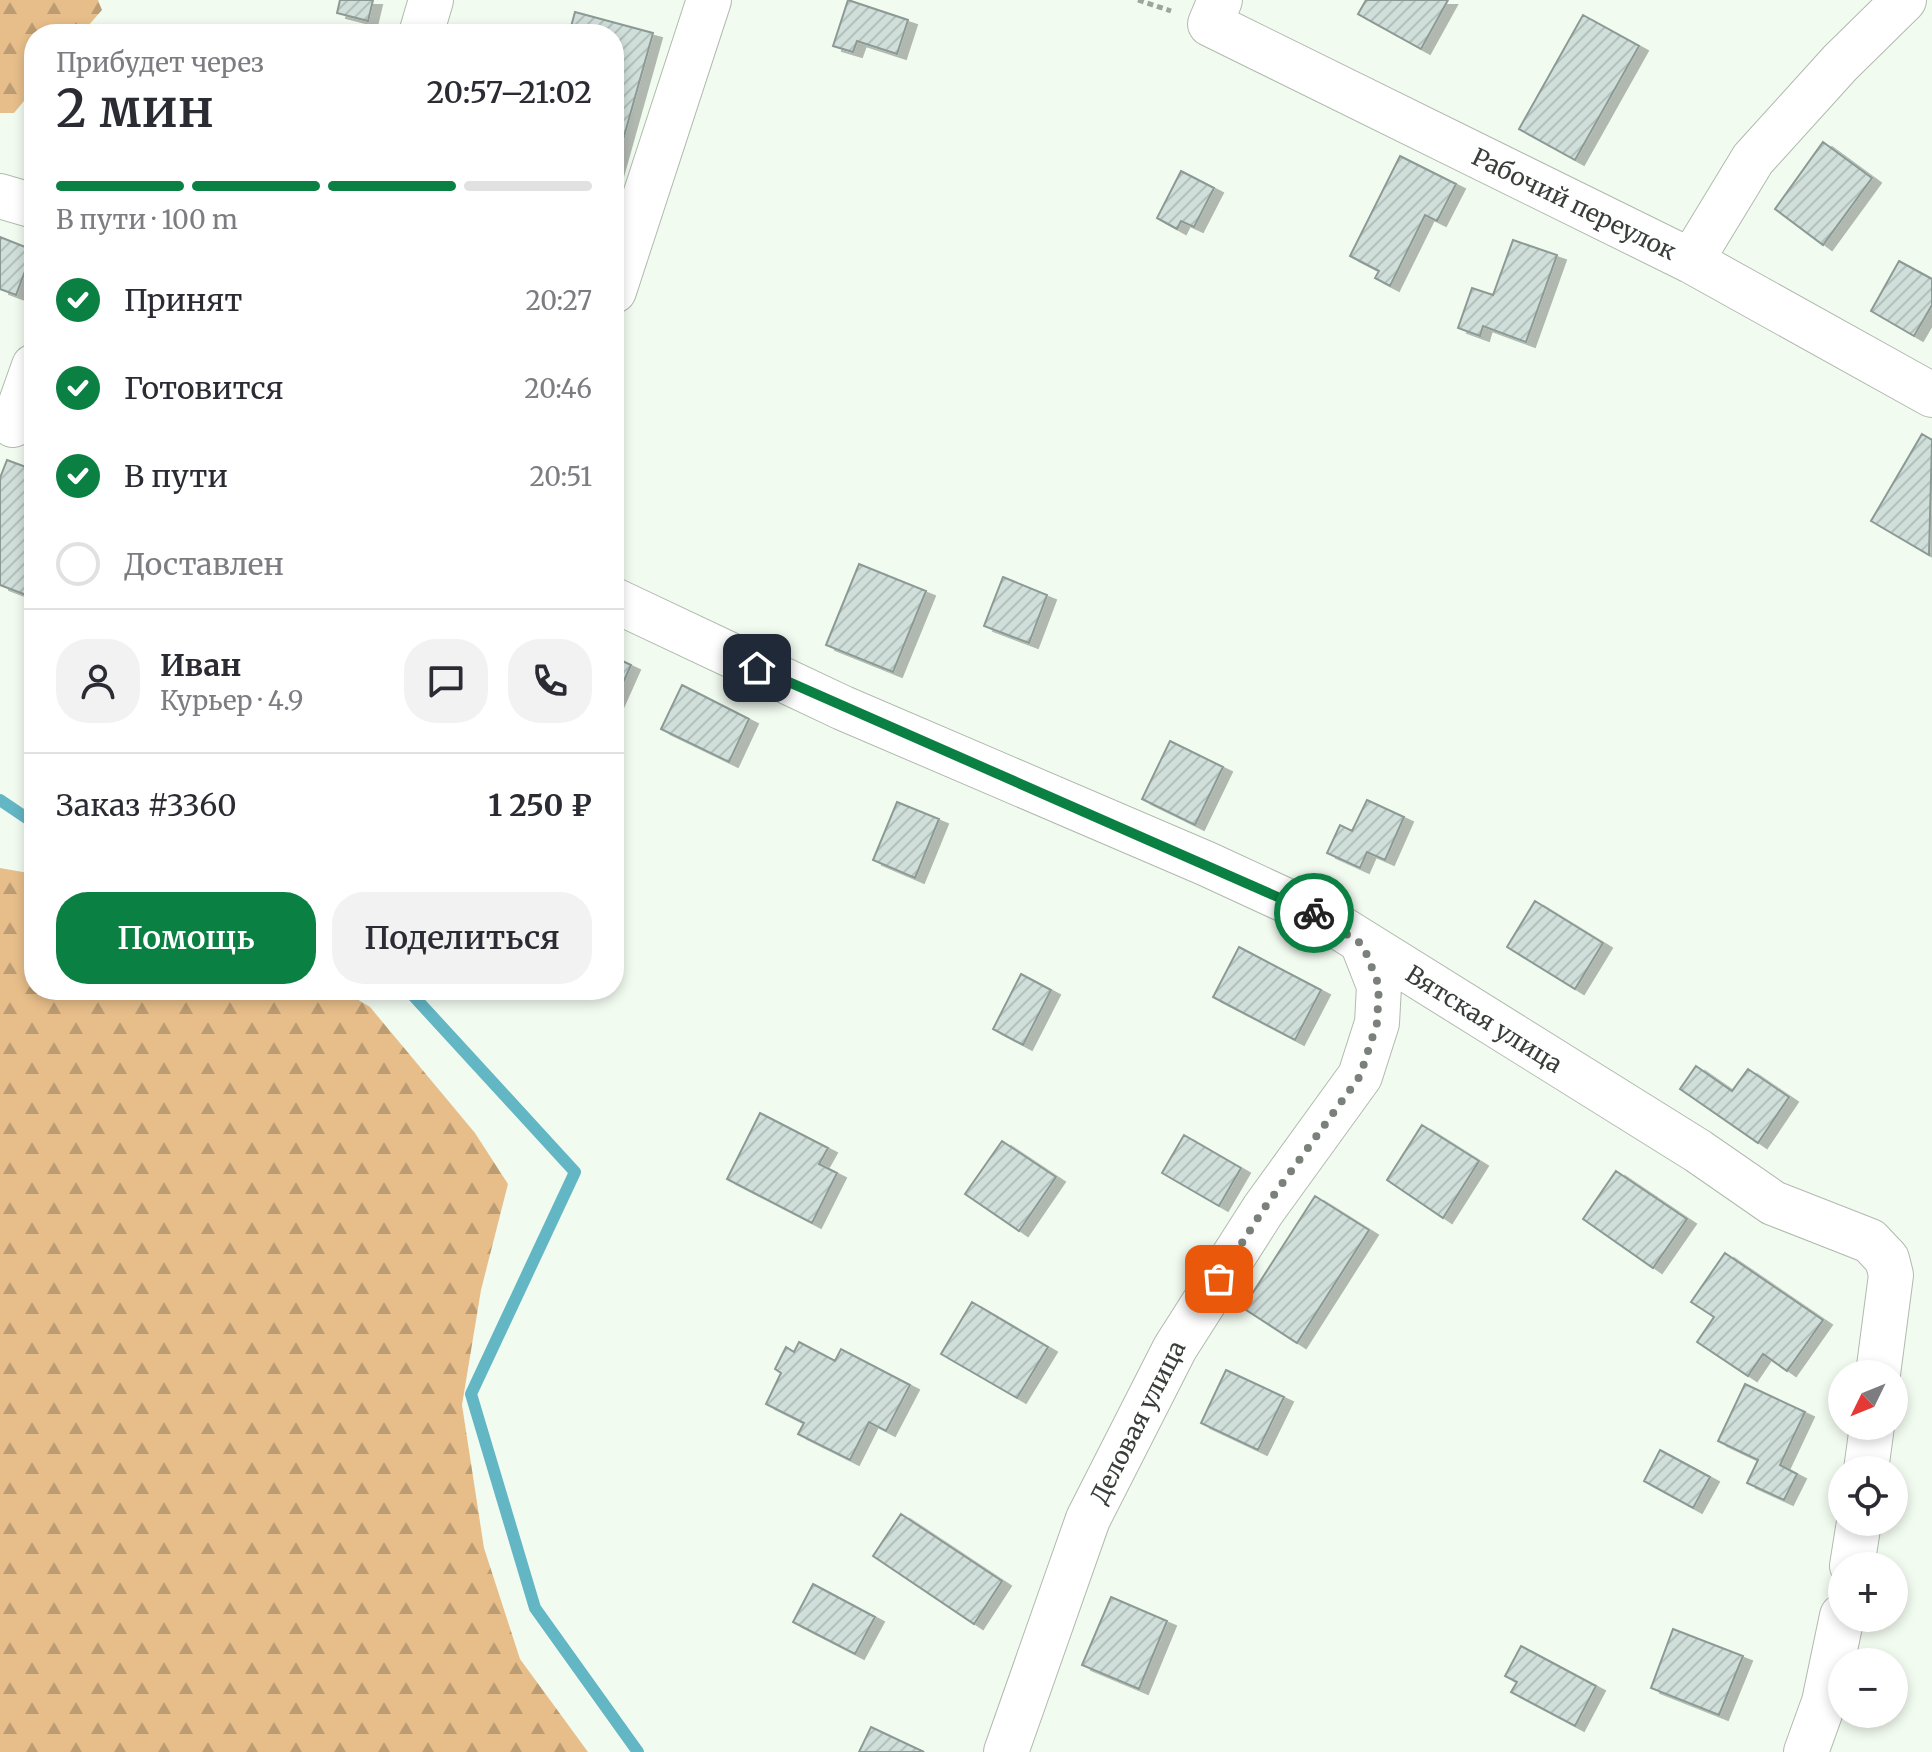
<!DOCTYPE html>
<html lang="ru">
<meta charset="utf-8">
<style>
body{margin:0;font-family:Merriweather,serif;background:#f2f2f3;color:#2b2b33;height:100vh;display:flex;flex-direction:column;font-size:30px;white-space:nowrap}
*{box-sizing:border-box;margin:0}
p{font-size:26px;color:#7c7c81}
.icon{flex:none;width:44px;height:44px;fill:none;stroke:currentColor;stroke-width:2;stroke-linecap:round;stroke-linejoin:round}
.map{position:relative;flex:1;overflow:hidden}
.panel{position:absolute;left:24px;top:24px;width:600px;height:976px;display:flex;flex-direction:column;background:#fff;border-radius:32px;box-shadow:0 4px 12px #0003}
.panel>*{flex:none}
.needle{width:52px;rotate:227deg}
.fabs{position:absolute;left:1828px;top:1360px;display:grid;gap:16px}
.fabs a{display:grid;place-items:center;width:80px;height:80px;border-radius:50%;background:#fff;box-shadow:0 4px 12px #0003;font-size:40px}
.pin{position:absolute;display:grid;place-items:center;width:68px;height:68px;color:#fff;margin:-34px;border-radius:16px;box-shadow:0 4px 12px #0006}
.courier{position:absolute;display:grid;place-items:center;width:80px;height:80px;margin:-40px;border:6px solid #0b8043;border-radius:50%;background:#fff;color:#222;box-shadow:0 2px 10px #0007}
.summary em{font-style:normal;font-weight:600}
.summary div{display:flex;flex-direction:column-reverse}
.summary{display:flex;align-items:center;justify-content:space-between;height:136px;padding:0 32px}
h1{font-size:52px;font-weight:600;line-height:60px}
.bar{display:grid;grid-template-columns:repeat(4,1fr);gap:12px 8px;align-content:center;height:96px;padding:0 32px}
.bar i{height:10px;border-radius:6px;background:#e1e1e2}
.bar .current{background:#0b8043}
.bar p{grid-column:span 4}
.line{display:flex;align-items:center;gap:20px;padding:0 32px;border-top:2px solid #e1e1e2}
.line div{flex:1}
.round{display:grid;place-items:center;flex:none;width:84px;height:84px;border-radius:32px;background:#f2f2f3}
ol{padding:0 32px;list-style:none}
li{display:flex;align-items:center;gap:24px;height:88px}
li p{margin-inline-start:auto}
li .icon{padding:8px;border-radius:50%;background:#0b8043;color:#fff;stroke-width:4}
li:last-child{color:#7c7c81}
li i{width:44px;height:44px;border:4px solid #e1e1e2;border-radius:50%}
.button{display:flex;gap:16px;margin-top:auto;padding:16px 32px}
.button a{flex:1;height:92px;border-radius:32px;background:#0b8043;color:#fff;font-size:32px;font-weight:600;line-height:92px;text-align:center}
.button a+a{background:#f2f2f3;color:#2b2b33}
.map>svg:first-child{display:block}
.forest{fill:url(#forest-firs)}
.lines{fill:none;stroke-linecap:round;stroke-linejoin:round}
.stream{stroke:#63b6c4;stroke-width:12}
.building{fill:url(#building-hatch);stroke:#8c9a96;stroke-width:2;filter:url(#shadow)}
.minor-casing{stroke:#b1baaf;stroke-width:46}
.path{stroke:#9ea59d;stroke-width:5;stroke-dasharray:6 4;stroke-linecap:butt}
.minor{stroke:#fff;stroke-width:44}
.done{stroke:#7a807a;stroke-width:8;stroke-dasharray:0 14.4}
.route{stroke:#0b8043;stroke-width:10}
.labels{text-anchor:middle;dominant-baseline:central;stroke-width:6;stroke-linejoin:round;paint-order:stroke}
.street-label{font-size:24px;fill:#3a3e3a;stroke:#fff}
</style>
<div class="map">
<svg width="1932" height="1752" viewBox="0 0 1932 1752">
<defs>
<pattern id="forest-firs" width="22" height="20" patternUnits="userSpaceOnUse" patternTransform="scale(2)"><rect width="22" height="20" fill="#e7be8a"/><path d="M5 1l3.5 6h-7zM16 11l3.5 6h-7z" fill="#bc9c72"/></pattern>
<pattern id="building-hatch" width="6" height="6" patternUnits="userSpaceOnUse" patternTransform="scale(2)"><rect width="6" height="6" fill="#d0dfda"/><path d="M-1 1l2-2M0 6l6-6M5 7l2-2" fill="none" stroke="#b3c0bc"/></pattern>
<filter id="shadow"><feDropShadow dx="9" dy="5" stdDeviation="0" flood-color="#0004"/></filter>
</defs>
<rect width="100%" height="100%" fill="#f2fbf0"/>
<path class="forest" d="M0 0H98L102 10 81 34H34V89L14 113H0Z
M0 868 34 874V990H342L370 1007 475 1133 508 1184 481 1290 462 1405 484 1548 520 1659 588 1752H0Z"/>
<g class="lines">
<path class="stream" d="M0 800 34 823
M408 990 575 1172 471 1394 535 1608 638 1752"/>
</g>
<path class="building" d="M340 0H373L368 21 337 13Z
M848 0 908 20 897 54 857 41 853 52 833 46Z
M1366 0H1448L1421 49 1358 14Z
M575 12 653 33 614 172V34H569Z
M1583 15 1639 46 1575 160 1519 129Z
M1823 142 1872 178 1823 245 1775 209Z
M1400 156 1456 184 1437 221 1425 215 1390 286 1375 278 1379 271 1350 256Z
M1181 171 1214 188 1194 227 1181 221 1177 229 1157 218Z
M0 237 33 250 16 295 0 289Z
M1513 240 1557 255 1526 342 1483 326 1480 336 1458 328 1472 288 1493 295Z
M1899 261 1932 279V305L1914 336 1871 311Z
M1922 434 1932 440 1929 555 1871 521Z
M7 460 34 470V598L0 585V478Z
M859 564 926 591 893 672 826 645Z
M1003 577 1047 595 1029 643 984 626Z
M614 657 631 665 614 703Z
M682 685 749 719 729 762 661 729Z
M1170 741 1223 767 1195 825 1142 799Z
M1367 800 1404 817 1385 860 1367 852 1360 868 1327 853 1340 825 1352 831Z
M897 802 939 819 915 878 873 860Z
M1535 901 1603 943 1575 989 1507 947Z
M1239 947 1321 990 1295 1040 1213 997Z
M1021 974 1051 990 1023 1045 993 1029Z
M1696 1066 1732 1091 1748 1069 1789 1097 1758 1143 1680 1089Z
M760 1113 828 1148 819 1164 837 1173 812 1223 727 1179Z
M1422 1125 1479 1161 1443 1218 1387 1180Z
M1184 1135 1241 1168 1219 1206 1162 1173Z
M1002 1141 1056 1177 1019 1231 965 1194Z
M1616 1171 1687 1219 1653 1268 1583 1219Z
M1315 1196 1369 1230 1297 1343 1243 1308Z
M1725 1253 1823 1320 1787 1371 1763 1354 1748 1376 1697 1342 1714 1317 1691 1302Z
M972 1302 1048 1347 1017 1398 941 1354Z
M799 1342 835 1361 841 1349 910 1385 886 1431 869 1422 850 1460 798 1434 804 1423 766 1404 781 1373 775 1369 786 1347 794 1352Z
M1226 1370 1284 1397 1258 1450 1201 1423Z
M1745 1384 1805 1412 1780 1465 1797 1474 1784 1500 1747 1483 1758 1460 1718 1441Z
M1660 1450 1710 1477 1693 1508 1644 1481Z
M901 1514 1002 1581 974 1624 873 1556Z
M813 1584 875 1617 855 1654 793 1622Z
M1111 1597 1167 1621 1139 1689 1082 1665Z
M1673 1629 1743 1656 1719 1715 1651 1688Z
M1521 1646 1596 1686 1575 1726 1511 1692 1517 1682 1505 1676Z
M871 1727 924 1752H859Z"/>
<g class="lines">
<defs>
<path id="minor" d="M1220 0 1210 24 1691 261 1932 395
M421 34 431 0
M0 196 34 206
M1691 261 1753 159 1840 63 1904 0
M614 291 709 0
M13 425 34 366
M614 600 843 708 1207 864 1326 919 1698 1151 1773 1203 1870 1241 1887 1259 1891 1275 1878 1374
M1866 1470 1872 1426
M1852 1566 1859 1522
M1006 1752 1088 1519 1175 1348 1263 1210 1360 1076 1377 1023 1379 986 1363 945
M1806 1752 1824 1702 1842 1616"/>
</defs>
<use href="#minor" class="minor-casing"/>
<path class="path" d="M1138 0 1171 11"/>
<use href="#minor" class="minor"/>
</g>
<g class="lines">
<path class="done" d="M1219 1279 1263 1210 1360 1076 1377 1023 1379 986 1363 945 1314 913"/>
<path class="route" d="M757 668 1314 913"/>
</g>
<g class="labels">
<g class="street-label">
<text transform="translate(1574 204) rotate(26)">Рабочий переулок</text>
<text transform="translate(1484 1019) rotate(32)">Вятская улица</text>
<text transform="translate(1138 1422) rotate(-63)">Деловая улица</text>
</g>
</g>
</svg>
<div class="fabs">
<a><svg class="needle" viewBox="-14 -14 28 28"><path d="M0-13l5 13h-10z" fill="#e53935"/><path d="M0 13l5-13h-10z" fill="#7c7c81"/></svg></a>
<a><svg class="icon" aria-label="locate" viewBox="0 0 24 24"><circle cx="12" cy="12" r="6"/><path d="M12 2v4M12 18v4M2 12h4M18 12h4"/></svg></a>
<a>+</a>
<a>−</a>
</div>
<div class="pin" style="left:1219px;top:1279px;background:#ea580c"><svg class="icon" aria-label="bag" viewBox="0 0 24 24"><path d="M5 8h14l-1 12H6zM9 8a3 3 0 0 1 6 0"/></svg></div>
<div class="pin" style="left:757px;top:668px;background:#1f2937"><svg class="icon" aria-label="home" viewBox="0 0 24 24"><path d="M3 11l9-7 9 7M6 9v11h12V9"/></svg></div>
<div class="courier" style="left:1314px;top:913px"><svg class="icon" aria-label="bike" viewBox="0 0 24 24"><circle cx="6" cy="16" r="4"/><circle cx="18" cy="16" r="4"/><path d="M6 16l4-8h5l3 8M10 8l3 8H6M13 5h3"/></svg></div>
<section class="panel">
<div class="summary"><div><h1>2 мин</h1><p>Прибудет через</p></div><em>20:57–21:02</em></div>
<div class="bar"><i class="current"></i><i class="current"></i><i class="current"></i><i></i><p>В пути · 100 m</p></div>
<ol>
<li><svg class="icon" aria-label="check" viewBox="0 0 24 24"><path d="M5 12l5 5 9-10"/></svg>Принят<p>20:27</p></li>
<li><svg class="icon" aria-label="check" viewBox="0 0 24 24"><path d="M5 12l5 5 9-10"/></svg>Готовится<p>20:46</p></li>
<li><svg class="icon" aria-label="check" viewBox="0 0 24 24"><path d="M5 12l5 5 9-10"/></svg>В пути<p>20:51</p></li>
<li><i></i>Доставлен</li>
</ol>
<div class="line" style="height:144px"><a class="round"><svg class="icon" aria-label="person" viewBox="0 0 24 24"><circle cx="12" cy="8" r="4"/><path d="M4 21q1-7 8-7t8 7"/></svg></a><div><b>Иван</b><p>Курьер · 4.9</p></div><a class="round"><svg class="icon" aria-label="chat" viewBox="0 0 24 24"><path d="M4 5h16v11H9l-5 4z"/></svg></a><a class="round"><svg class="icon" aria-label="phone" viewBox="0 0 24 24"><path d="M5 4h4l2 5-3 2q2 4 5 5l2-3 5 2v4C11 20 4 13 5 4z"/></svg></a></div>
<div class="line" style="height:104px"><div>Заказ #3360</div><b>1 250 ₽</b></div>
<div class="button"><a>Помощь</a><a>Поделиться</a></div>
</section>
</div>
